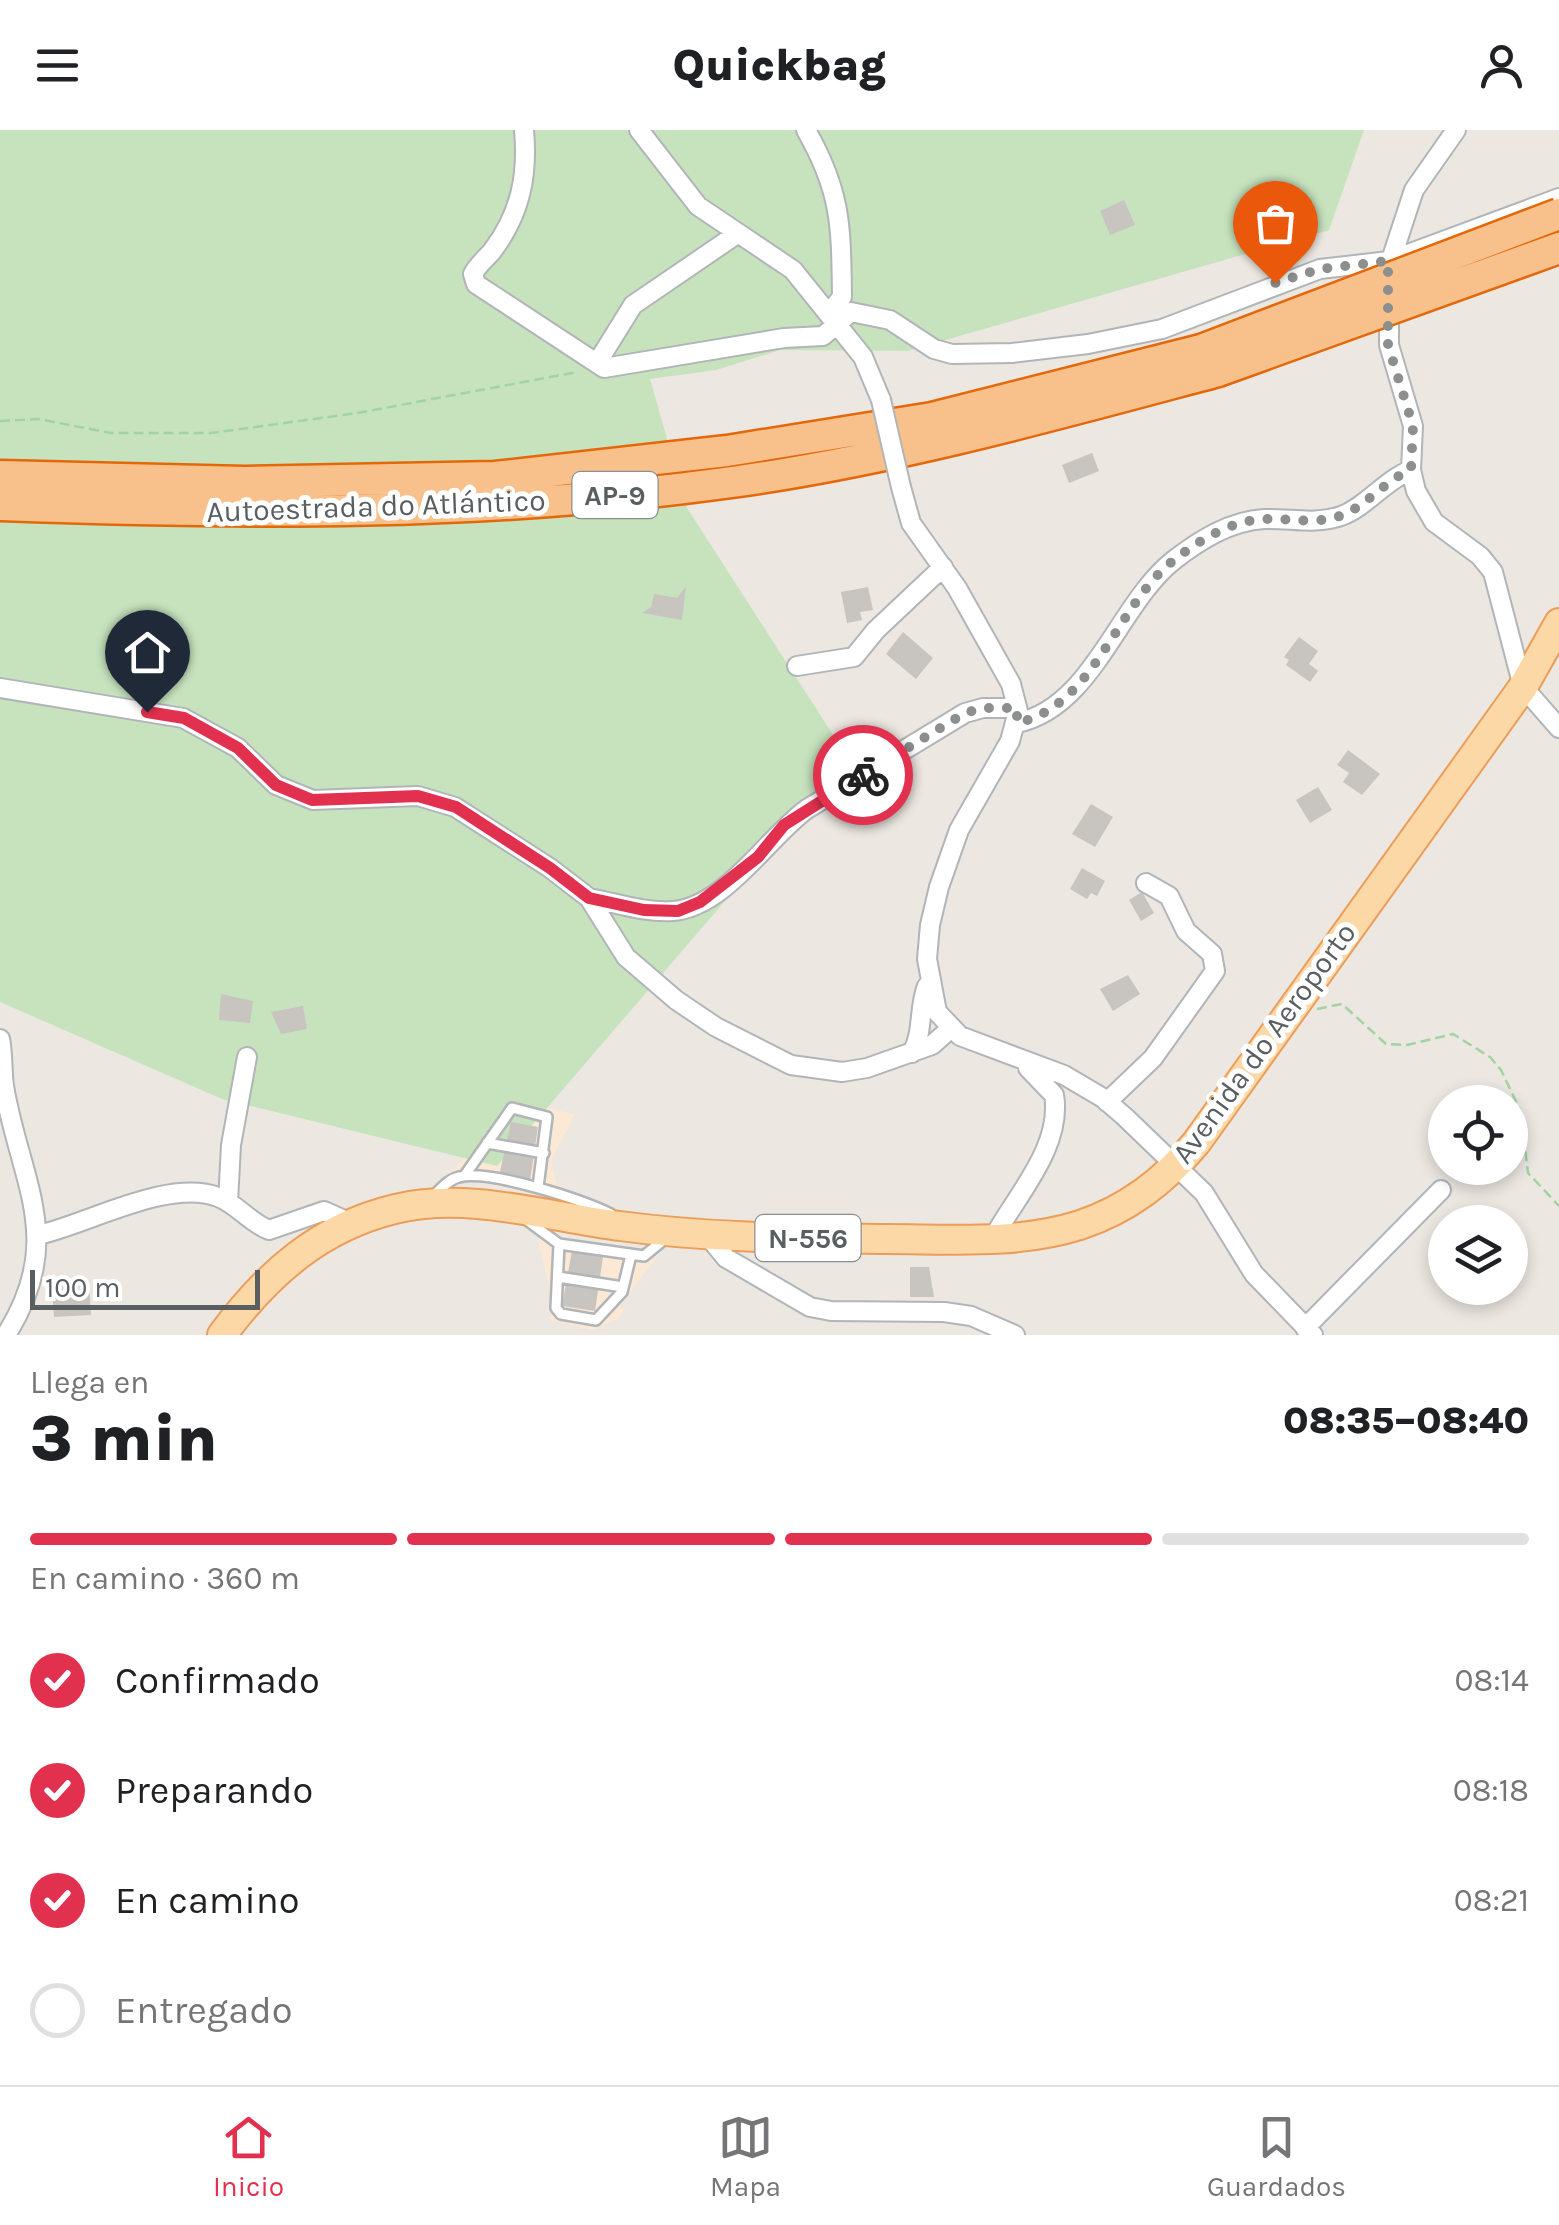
<!DOCTYPE html>
<html lang="es">
<meta charset="utf-8">
<style>
body{margin:0;font-family:Karla,sans-serif;background:#f2f2f2;color:#202124;height:100vh;display:flex;flex-direction:column;font-size:38px;white-space:nowrap}
*{box-sizing:border-box;margin:0}
p{font-size:32px;color:#757577}
.icon{flex:none;width:55px;height:55px;fill:none;stroke:currentColor;stroke-width:2;stroke-linecap:round;stroke-linejoin:round}
.map{position:relative;height:1205px;overflow:hidden}
.side{display:flex;flex-direction:column;background:#fff;flex:1}
.side>*{flex:none}
.controls{position:absolute;left:1428px;top:955px;display:grid;gap:20px}
.controls a{display:grid;place-items:center;width:100px;height:100px;border-radius:50%;background:#fff;box-shadow:0 5px 15px #0003;font-size:50px}
.scale{position:absolute;left:30px;bottom:25px;width:230px;box-sizing:border-box;padding-left:10px;border:5px solid #595f61;border-top:0;font-size:28px;line-height:35px;white-space:nowrap;color:#595f61;-webkit-text-stroke:8px #fff;paint-order:stroke}
.pin{position:absolute;display:grid;place-items:center;width:85px;height:85px;color:#fff;margin:-102px -42px;border-radius:50% 50% 50% 0;rotate:-45deg;box-shadow:0 0 10px #0007}
.pin .icon{rotate:45deg}
.courier{position:absolute;display:grid;place-items:center;width:100px;height:100px;margin:-50px;border:8px solid #e2314f;border-radius:50%;background:#fff;color:#222;box-shadow:0 2px 12px #0007}
.summary em{font-style:normal;font-weight:800}
.summary div{display:flex;flex-direction:column-reverse}
.summary{display:flex;align-items:center;justify-content:space-between;height:170px;padding:0 30px}
h1{font-size:65px;font-weight:800;line-height:75px}
.bar{display:grid;grid-template-columns:repeat(4,1fr);gap:15px 10px;align-content:center;height:120px;padding:0 30px}
.bar i{height:12px;border-radius:8px;background:#e0e0e0}
.bar .selected{background:#e2314f}
.bar p{grid-column:span 4}
ol{padding:0 30px;list-style:none}
li{display:flex;align-items:center;gap:30px;height:110px}
li p{margin-inline-start:auto}
li .icon{padding:10px;border-radius:50%;background:#e2314f;color:#fff;stroke-width:4}
li:last-child{color:#757577}
li i{width:55px;height:55px;border:5px solid #e0e0e0;border-radius:50%}
header{display:flex;justify-content:space-between;align-items:center;height:130px;padding:0 30px;background:#fff;font-size:45px;font-weight:800}
.dock{display:flex;justify-content:space-around;align-items:center;height:140px;border-top:2px solid #e0e0e0;background:#fff;font-size:28px;color:#757577}
.dock a{display:grid;justify-items:center;gap:5px}
.dock .selected{color:#e2314f}
.map>svg:first-child{display:block}
.commercial{fill:#fce9d5}
.green{fill:#c7e3be}
.building{fill:#c8c4c0}
.lines{fill:none;stroke-linecap:round;stroke-linejoin:round}
.lane-casing{stroke:#b1b5b8;stroke-width:14}
.street-casing{stroke:#b1b5b8;stroke-width:22}
.primary-casing{stroke:#eb9e5a;stroke-width:32}
.highway-casing{stroke:#e46809;stroke-width:35}
.path{stroke:#a1d4a2;stroke-width:2.5;stroke-dasharray:10 5;stroke-linecap:butt}
.lane{stroke:#fff;stroke-width:9}
.street{stroke:#fff;stroke-width:18}
.primary{stroke:#fcd8a6;stroke-width:28}
.highway{stroke:#f8c18b;stroke-width:30}
.street-bridge-casing{stroke:#b1b5b8;stroke-width:22;stroke-linecap:butt}
.highway-bridge-casing{stroke:#e46809;stroke-width:35;stroke-linecap:butt}
.street-bridge{stroke:#fff;stroke-width:18}
.highway-bridge{stroke:#f8c18b;stroke-width:30}
.done{stroke:#8c8f8e;stroke-width:10;stroke-dasharray:0 18}
.route{stroke:#e2314f;stroke-width:12}
.labels{text-anchor:middle;dominant-baseline:central;stroke-width:10;stroke-linejoin:round;paint-order:stroke}
.shield{fill:#fff;stroke:#8b8f90;stroke-width:2.5}
.shield-label{font-size:28px;font-weight:bold;fill:#595f61}
.street-label{font-size:30px;fill:#595f61;stroke:#fff}
</style>
<header><svg class="icon" aria-label="menu" viewBox="0 0 24 24"><path d="M4 6h16M4 12h16M4 18h16"/></svg>Quickbag<svg class="icon" aria-label="person" viewBox="0 0 24 24"><circle cx="12" cy="8" r="4"/><path d="M4 21q1-7 8-7t8 7"/></svg></header>
<div class="map">
<svg width="1559" height="1205" viewBox="0 0 1559 1205">
<rect width="100%" height="100%" fill="#ece7e1"/>
<path class="commercial" d="M514 967 575 985 551 1030 557 1055 570 1062 565 1070 476 1052 472 1046 454 1055 446 1047 485 1006Z
M554 1102 563 1109 641 1119 646 1116 658 1125 620 1176 624 1181 617 1189 593 1200 551 1190 549 1156 538 1110Z"/>
<path class="green" d="M0 0H1364L1329 100 907 221 780 220 716 240 650 249 687 378 848 628 497 1036 222 969 0 872Z"/>
<path class="building" d="M1124 70 1135 95 1110 105 1100 81Z
M1092 323 1099 341 1069 353 1062 335Z
M686 456 682 490 642 483 651 477 654 464 677 468Z
M868 457 873 480 860 482 862 490 847 493 841 462Z
M903 502 933 528 916 549 886 524Z
M1299 507 1318 521 1309 534 1318 541 1310 552 1286 535 1289 530 1284 527Z
M1348 620 1380 644 1362 665 1343 652 1349 643 1337 635Z
M1318 657 1332 680 1310 693 1296 670Z
M1091 674 1113 687 1095 717 1072 704Z
M1082 738 1105 751 1097 766 1091 763 1087 769 1070 759Z
M1142 762 1154 783 1141 791 1129 770Z
M1128 845 1140 864 1113 881 1100 859Z
M221 864 253 871 250 893 219 890Z
M303 876 307 899 281 904 271 882Z
M511 992 538 997 530 1051 499 1046Z
M573 1115 604 1120 595 1181 562 1176Z
M910 1137H929L934 1167H910Z
M89 1154 91 1185 54 1187 52 1157Z"/>
<g class="lines">
<defs>
<path id="lane" d="M487 1013 544 1023
M465 1045 512 978 547 987 538 1057
M434 1065C442 1058 449 1049 459 1047 490 1039 582 1070 611 1084
M528 1091 559 1114 644 1126 667 1107
M559 1114 556 1178 561 1184 596 1190 622 1162 631 1125
M558 1147 623 1157"/>
<path id="street" d="M524 0C528 44 521 83 493 120 487 128 478 134 473 144L476 154 604 238 784 208 823 206 851 182 890 190 934 219 952 224 1012 223 1088 214 1162 199 1320 139 1389 131 1559 68
M639 0 698 76 793 140 863 227 881 270
M806 0C842 63 841 97 842 167L828 184
M1389 136 1414 60 1456 0
M1389 172V215L1413 296 1411 340 1416 361 1434 392 1480 426 1493 442 1523 557 1559 598
M597 233 633 175 737 104
M901 357 911 393 957 458 1011 554 1018 581 1010 611 959 700 939 757 930 795 927 829 937 882 960 906 1064 945 1103 968 1125 987 1204 1063 1254 1144 1313 1205
M797 536 854 527 876 500 943 437
M0 558 183 588 238 618 276 655 313 670 418 666 455 677 550 738 589 768 626 827 676 870 716 897 791 935 842 942 867 938 932 915 950 899
M1017 593C1093 577 1118 474 1174 430 1200 410 1230 391 1264 389 1291 388 1314 395 1341 386 1366 377 1385 350 1411 340
M589 768C617 773 644 783 673 781 725 777 768 707 807 679L965 583 983 578H1017
M0 909C3 924 2 940 4 956 20 1052 67 1109 6 1205
M912 923C924 901 918 879 927 856
M1107 972 1153 928 1215 841 1212 824 1186 801 1169 766 1146 753
M228 1072 231 1015 247 927
M38 1105C88 1094 168 1048 218 1067 237 1074 249 1092 269 1100L324 1081 351 1093
M708 1106 726 1128 810 1177 831 1181 944 1182 971 1186 1015 1205
M992 1110C1015 1067 1063 1017 1054 965L1028 938
M1305 1198 1441 1060"/>
<path id="primary" d="M222 1205C267 1144 320 1097 395 1079 467 1061 549 1087 620 1096 709 1108 796 1108 885 1109 950 1109 1017 1115 1080 1095 1128 1079 1164 1051 1196 1013L1523 557 1559 493"/>
<path id="highway" d="M0 346 245 352 495 347 727 321 932 288 1201 220
M0 375C247 384 486 386 732 352 897 329 1057 284 1218 241"/>
</defs>
<use href="#lane" class="lane-casing"/>
<use href="#street" class="street-casing"/>
<use href="#primary" class="primary-casing"/>
<use href="#highway" class="highway-casing"/>
<path class="path" d="M0 291 38 289 111 303H211L358 283 577 242
M1317 879 1342 874 1386 914 1407 915 1453 904 1490 927 1501 940 1521 982 1528 1043 1559 1076"/>
<use href="#lane" class="lane"/>
<use href="#street" class="street"/>
<use href="#primary" class="primary"/>
<use href="#highway" class="highway"/>
<defs>
<path id="street-bridge" d="M881 270 901 357"/>
<path id="highway-bridge" d="M1201 220 1559 84
M1218 241 1559 118"/>
</defs>
<use href="#street-bridge" class="street-bridge-casing"/>
<use href="#highway-bridge" class="highway-bridge-casing"/>
<use href="#street-bridge" class="street-bridge"/>
<use href="#highway-bridge" class="highway-bridge"/>
</g>
<g class="lines">
<path class="done" d="M863 645 965 583 983 578H1017V593C1095 576 1116 475 1174 430 1200 410 1230 391 1264 389 1291 388 1314 395 1340 386 1366 377 1385 350 1411 340L1413 296 1388 215V131L1320 139 1275 153"/>
<path class="route" d="M147 582 184 588 238 618 276 655 312 670 418 666 456 677 550 738 589 768 644 780 678 781 700 772 758 727 784 695 863 645"/>
</g>
<g class="labels">
<g class="shield">
<rect x="572.5" y="342" width="85" height="46" rx="8"/>
<rect x="755.5" y="1085" width="105" height="46" rx="8"/>
</g>
<g class="shield-label">
<text x="615" y="365">AP-9</text>
<text x="808" y="1108">N-556</text>
</g>
<g class="street-label">
<text transform="translate(376 376) rotate(-2)">Autoestrada do Atlántico</text>
<text transform="translate(1264 913) rotate(-54)">Avenida do Aeroporto</text>
</g>
</g>
</svg>
<div class="controls">
<a><svg class="icon" aria-label="locate" viewBox="0 0 24 24"><circle cx="12" cy="12" r="6"/><path d="M12 2v4M12 18v4M2 12h4M18 12h4"/></svg></a>
<a><svg class="icon" aria-label="layers" viewBox="0 0 24 24"><path d="M12 4l9 5-9 5-9-5zM3 14l9 5 9-5"/></svg></a>
</div>
<div class="scale">100 m</div>
<div class="pin" style="left:1275px;top:153px;background:#ea580c"><svg class="icon" aria-label="bag" viewBox="0 0 24 24"><path d="M5 8h14l-1 12H6zM9 8a3 3 0 0 1 6 0"/></svg></div>
<div class="pin" style="left:147px;top:582px;background:#1f2937"><svg class="icon" aria-label="home" viewBox="0 0 24 24"><path d="M3 11l9-7 9 7M6 9v11h12V9"/></svg></div>
<div class="courier" style="left:863px;top:645px"><svg class="icon" aria-label="bike" viewBox="0 0 24 24"><circle cx="6" cy="16" r="4"/><circle cx="18" cy="16" r="4"/><path d="M6 16l4-8h5l3 8M10 8l3 8H6M13 5h3"/></svg></div>
</div>
<section class="side">
<div class="summary"><div><h1>3 min</h1><p>Llega en</p></div><em>08:35–08:40</em></div>
<div class="bar"><i class="selected"></i><i class="selected"></i><i class="selected"></i><i></i><p>En camino · 360 m</p></div>
<ol>
<li><svg class="icon" aria-label="check" viewBox="0 0 24 24"><path d="M5 12l5 5 9-10"/></svg>Confirmado<p>08:14</p></li>
<li><svg class="icon" aria-label="check" viewBox="0 0 24 24"><path d="M5 12l5 5 9-10"/></svg>Preparando<p>08:18</p></li>
<li><svg class="icon" aria-label="check" viewBox="0 0 24 24"><path d="M5 12l5 5 9-10"/></svg>En camino<p>08:21</p></li>
<li><i></i>Entregado</li>
</ol>
</section>
<nav class="dock">
<a class="selected"><svg class="icon" aria-label="home" viewBox="0 0 24 24"><path d="M3 11l9-7 9 7M6 9v11h12V9"/></svg>Inicio</a>
<a><svg class="icon" aria-label="map" viewBox="0 0 24 24"><path d="M3 6l6-2 6 2 6-2v14l-6 2-6-2-6 2zM9 4v14M15 6v14"/></svg>Mapa</a>
<a><svg class="icon" aria-label="saved" viewBox="0 0 24 24"><path d="M7 4h10v16l-5-4-5 4z"/></svg>Guardados</a>
</nav>
